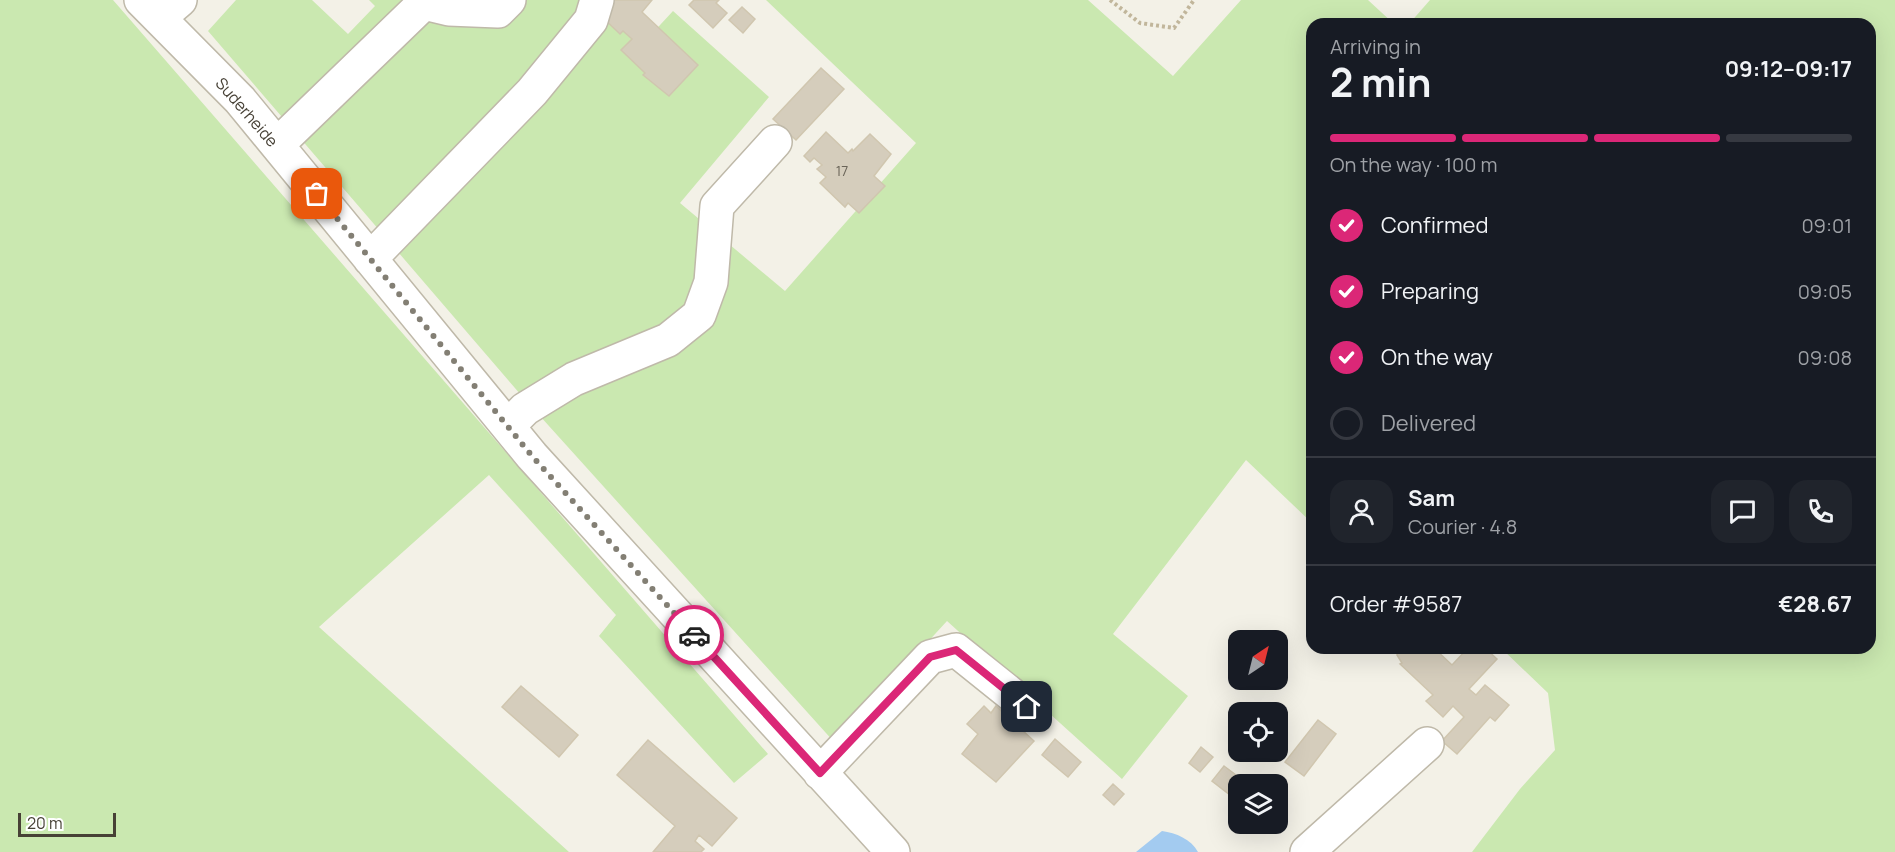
<!DOCTYPE html>
<meta charset="utf-8">
<style>
body{margin:0;font-family:Manrope,sans-serif;background:#20242c;color:#f1f3f6;height:100vh;display:flex;flex-direction:column;font-size:22px;white-space:nowrap}
*{box-sizing:border-box;margin:0}
p{font-size:20px;color:#9ea1a6}
.icon{flex:none;width:33px;height:33px;fill:none;stroke:currentColor;stroke-width:2;stroke-linecap:round;stroke-linejoin:round}
.map{position:relative;flex:1;overflow:hidden}
.sheet{position:absolute;left:1306px;top:18px;width:570px;height:636px;display:flex;flex-direction:column;background:#171b24;border-radius:18px;box-shadow:0 6px 24px #0002}
.sheet>*{flex:none}
.needle{width:39px;rotate:35deg}
.tools{position:absolute;left:1228px;top:630px;display:grid;gap:12px}
.tools a{display:grid;place-items:center;width:60px;height:60px;border-radius:12px;background:#171b24;box-shadow:0 6px 24px #0002;font-size:30px}
.scale{position:absolute;left:18px;bottom:15px;width:98px;box-sizing:border-box;padding-left:6px;border:3px solid #474136;border-top:0;font-size:16px;line-height:21px;white-space:nowrap;color:#474136;-webkit-text-stroke:4px #fff;paint-order:stroke}
.pin{position:absolute;display:grid;place-items:center;width:51px;height:51px;color:#fff;margin:-26px;border-radius:12px;box-shadow:0 3px 9px #0006}
.courier{position:absolute;display:grid;place-items:center;width:60px;height:60px;margin:-30px;border:4px solid #db2777;border-radius:50%;background:#fff;color:#222;box-shadow:0 2px 8px #0007}
.summary em{font-style:normal;font-weight:700}
.summary div{display:flex;flex-direction:column-reverse}
.summary{display:flex;align-items:center;justify-content:space-between;height:102px;padding:0 24px}
h1{font-size:39px;font-weight:700;line-height:45px}
.bar{display:grid;grid-template-columns:repeat(4,1fr);gap:9px 6px;align-content:center;height:72px;padding:0 24px}
.bar i{height:8px;border-radius:4px;background:#363941}
.bar .selected{background:#db2777}
.bar p{grid-column:span 4}
.line{display:flex;align-items:center;gap:15px;padding:0 24px;border-top:2px solid #363941}
.line div{flex:1}
.round{display:grid;place-items:center;flex:none;width:63px;height:63px;border-radius:18px;background:#20242c}
ol{padding:0 24px;list-style:none}
li{display:flex;align-items:center;gap:18px;height:66px}
li p{margin-inline-start:auto}
li .icon{padding:6px;border-radius:50%;background:#db2777;color:#fff;stroke-width:4}
li:last-child{color:#9ea1a6}
li i{width:33px;height:33px;border:3px solid #363941;border-radius:50%}
.map>svg:first-child{display:block}
.green{fill:#cae8b0}
.water{fill:#a3cbf0}
.building{fill:#d5cdbc;stroke:#d0c6af;stroke-width:1.5}
.lines{fill:none;stroke-linecap:round;stroke-linejoin:round}
.minor-casing{stroke:#bfb9a9;stroke-width:36}
.path{stroke:#c1b69b;stroke-width:4;stroke-dasharray:3 3;stroke-linecap:butt}
.minor{stroke:#fff;stroke-width:33}
.done{stroke:#837f74;stroke-width:6;stroke-dasharray:0 10.8}
.route{stroke:#db2777;stroke-width:8}
.labels{text-anchor:middle;dominant-baseline:central;stroke-width:5;stroke-linejoin:round;paint-order:stroke}
.number-label{font-size:14px;fill:#6a6458}
.street-label{font-size:16px;fill:#474136;stroke:#fff}
</style>
<div class="map">
<svg width="1895" height="852" viewBox="0 0 1895 852">
<rect width="100%" height="100%" fill="#f3f1e7"/>
<path class="green" d="M0 0H113L768 754 734 783 599 636 616 615 489 475 319 627 569 852H0Z
M236 0H312L348 34 375 6 369 0H609L648 38 673 11 769 97 680 203 785 291 916 143 766 0H1088L1173 76 1241 0H1368L1394 24H1312V523L1246 460 1113 634 1188 696 1122 779 947 621 835 743 521 395 208 31Z
M1430 0H1895V852H1472L1520 789 1555 750 1548 693 1501 648H1870V24H1409Z"/>
<path class="water" d="M1162 831C1176 833 1191 839 1198 852H1136Z"/>
<path class="building" d="M612 0H652L642 12 698 65 669 96 643 75 645 73 621 50 632 39 623 31 620 34 599 14Z
M694 0H719L716 3 727 13 713 28 689 5Z
M742 7 755 19 743 33 729 20Z
M821 68 844 89 796 140 773 119Z
M826 132 848 153 852 149 853 151 870 134 891 154 874 176 885 186 859 213 848 203 845 207 820 183 826 177 817 169 822 165 814 158 810 162 804 156Z
M1434 648 1452 665 1468 648H1485L1497 659 1469 689 1476 695 1485 685 1509 705 1495 721 1490 717 1457 754 1442 741 1464 717 1453 706 1443 717 1426 701 1433 695 1400 664 1402 663 1397 655 1398 648Z
M521 686 578 735 559 757 502 707Z
M984 706 991 713 996 706 1034 741 996 782 962 754 978 734 967 724Z
M1318 720 1336 734 1304 776 1285 762Z
M1055 739 1081 762 1068 777 1042 755Z
M648 740 737 818 712 846 699 835 695 841 704 849 701 852H653L675 826 617 775Z
M1201 747 1213 757 1200 772 1189 763Z
M1224 766 1248 784H1239V802L1212 781Z
M1113 784 1124 794 1114 805 1103 795Z"/>
<g class="lines">
<defs>
<path id="minor" d="M141 0 240 100 532 456 893 852
M159 18 180 0
M277 145 424 3 449 9 498 11 509 0
M370 259 532 92 591 20 597 0
M508 426 525 409 574 379 668 340 699 315 711 282 717 206 775 142
M820 773 930 657 956 650 1027 707
M1307 852 1427 744"/>
</defs>
<use href="#minor" class="minor-casing"/>
<path class="path" d="M1110 0 1140 23 1174 28 1194 0"/>
<use href="#minor" class="minor"/>
</g>
<g class="lines">
<path class="done" d="M317 194 532 456 694 635"/>
<path class="route" d="M694 635 820 773 930 657 956 650 1027 707"/>
</g>
<g class="labels">
<g class="number-label">
<text x="842" y="170">17</text>
</g>
<g class="street-label">
<text transform="translate(247 112) rotate(49)">Suderheide</text>
</g>
</g>
</svg>
<div class="tools">
<a><svg class="needle" viewBox="-14 -14 28 28"><path d="M0-13l5 13h-10z" fill="#e53935"/><path d="M0 13l5-13h-10z" fill="#9ea1a6"/></svg></a>
<a><svg class="icon" aria-label="locate" viewBox="0 0 24 24"><circle cx="12" cy="12" r="6"/><path d="M12 2v4M12 18v4M2 12h4M18 12h4"/></svg></a>
<a><svg class="icon" aria-label="layers" viewBox="0 0 24 24"><path d="M12 4l9 5-9 5-9-5zM3 14l9 5 9-5"/></svg></a>
</div>
<div class="scale">20 m</div>
<div class="pin" style="left:317px;top:194px;background:#ea580c"><svg class="icon" aria-label="bag" viewBox="0 0 24 24"><path d="M5 8h14l-1 12H6zM9 8a3 3 0 0 1 6 0"/></svg></div>
<div class="pin" style="left:1027px;top:707px;background:#1f2937"><svg class="icon" aria-label="home" viewBox="0 0 24 24"><path d="M3 11l9-7 9 7M6 9v11h12V9"/></svg></div>
<div class="courier" style="left:694px;top:635px"><svg class="icon" aria-label="car" viewBox="0 0 24 24"><path d="M5 17H2v-5l4-1 3-4h7l3 4 3 1v5h-3M9 17h6M6 11h13"/><circle cx="7" cy="17" r="2"/><circle cx="17" cy="17" r="2"/></svg></div>
<section class="sheet">
<div class="summary"><div><h1>2 min</h1><p>Arriving in</p></div><em>09:12–09:17</em></div>
<div class="bar"><i class="selected"></i><i class="selected"></i><i class="selected"></i><i></i><p>On the way · 100 m</p></div>
<ol>
<li><svg class="icon" aria-label="check" viewBox="0 0 24 24"><path d="M5 12l5 5 9-10"/></svg>Confirmed<p>09:01</p></li>
<li><svg class="icon" aria-label="check" viewBox="0 0 24 24"><path d="M5 12l5 5 9-10"/></svg>Preparing<p>09:05</p></li>
<li><svg class="icon" aria-label="check" viewBox="0 0 24 24"><path d="M5 12l5 5 9-10"/></svg>On the way<p>09:08</p></li>
<li><i></i>Delivered</li>
</ol>
<div class="line" style="height:108px"><a class="round"><svg class="icon" aria-label="person" viewBox="0 0 24 24"><circle cx="12" cy="8" r="4"/><path d="M4 21q1-7 8-7t8 7"/></svg></a><div><b>Sam</b><p>Courier · 4.8</p></div><a class="round"><svg class="icon" aria-label="chat" viewBox="0 0 24 24"><path d="M4 5h16v11H9l-5 4z"/></svg></a><a class="round"><svg class="icon" aria-label="phone" viewBox="0 0 24 24"><path d="M5 4h4l2 5-3 2q2 4 5 5l2-3 5 2v4C11 20 4 13 5 4z"/></svg></a></div>
<div class="line" style="height:78px"><div>Order #9587</div><b>€28.67</b></div>
</section>
</div>
